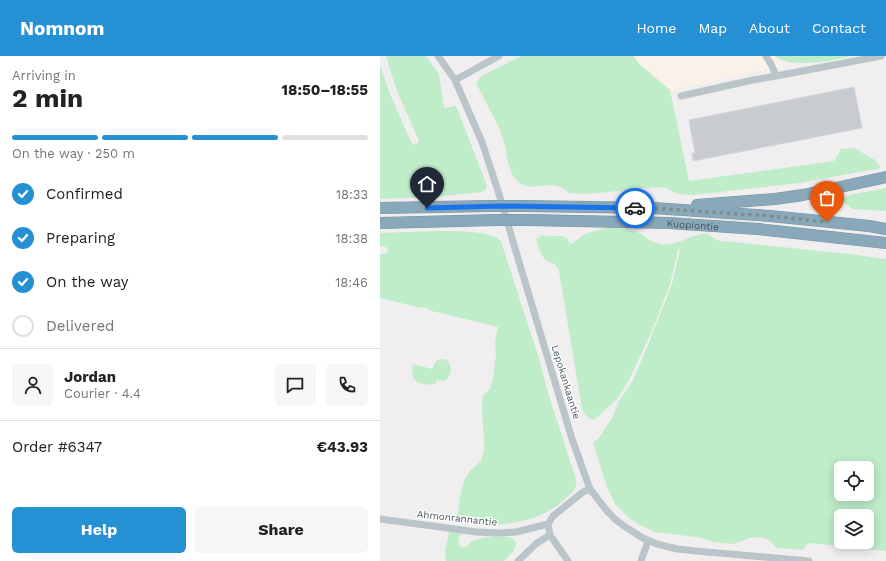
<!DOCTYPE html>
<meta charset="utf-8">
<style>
body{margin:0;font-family:"Work Sans",sans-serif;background:#f6f6f6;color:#222;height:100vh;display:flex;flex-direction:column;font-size:15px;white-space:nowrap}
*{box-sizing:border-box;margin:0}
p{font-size:13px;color:#767676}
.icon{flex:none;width:22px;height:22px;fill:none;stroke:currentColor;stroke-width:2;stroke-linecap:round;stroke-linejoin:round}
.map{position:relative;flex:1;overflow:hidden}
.drawer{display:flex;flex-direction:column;background:#fff;width:380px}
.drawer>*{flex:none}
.tools{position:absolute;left:454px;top:405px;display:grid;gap:8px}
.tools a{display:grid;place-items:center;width:40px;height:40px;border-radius:6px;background:#fff;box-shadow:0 2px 10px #0003;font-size:20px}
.pin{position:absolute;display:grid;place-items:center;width:34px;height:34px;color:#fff;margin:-41px -17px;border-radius:50% 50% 50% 0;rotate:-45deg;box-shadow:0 0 4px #0007}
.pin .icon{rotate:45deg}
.courier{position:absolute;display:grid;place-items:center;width:40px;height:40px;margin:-20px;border:3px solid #1a73e8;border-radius:50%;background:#fff;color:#222;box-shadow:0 1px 5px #0007}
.head em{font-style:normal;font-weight:700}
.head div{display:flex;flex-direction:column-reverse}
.head{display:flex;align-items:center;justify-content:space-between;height:68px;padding:0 12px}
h1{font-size:26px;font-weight:700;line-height:30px}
.bar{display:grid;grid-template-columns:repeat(4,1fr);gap:6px 4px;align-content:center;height:48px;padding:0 12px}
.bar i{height:5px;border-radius:3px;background:#e0e0e0}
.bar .on{background:#2590d4}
.bar p{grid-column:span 4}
.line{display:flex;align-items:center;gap:10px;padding:0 12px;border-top:1px solid #e0e0e0}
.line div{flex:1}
.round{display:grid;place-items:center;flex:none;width:42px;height:42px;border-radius:6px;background:#f6f6f6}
ol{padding:0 12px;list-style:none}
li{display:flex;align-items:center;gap:12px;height:44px}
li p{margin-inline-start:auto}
li .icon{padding:4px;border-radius:50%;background:#2590d4;color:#fff;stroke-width:4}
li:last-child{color:#767676}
li i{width:22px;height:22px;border:2px solid #e0e0e0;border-radius:50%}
.cta{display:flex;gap:8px;margin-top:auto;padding:8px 12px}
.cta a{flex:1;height:46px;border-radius:6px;background:#2590d4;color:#fff;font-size:16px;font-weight:700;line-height:46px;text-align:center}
.cta a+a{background:#f6f6f6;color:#222}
header{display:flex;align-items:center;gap:24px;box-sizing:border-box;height:56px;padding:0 20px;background:#2590d4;color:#fff}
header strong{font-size:19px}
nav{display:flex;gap:22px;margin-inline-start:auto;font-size:14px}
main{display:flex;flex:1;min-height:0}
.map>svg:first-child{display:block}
.commercial{fill:#faf2e8}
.green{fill:#bfecc9;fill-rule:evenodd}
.building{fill:#c8ccd0;stroke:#d2d6d9}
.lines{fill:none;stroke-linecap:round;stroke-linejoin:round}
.highway-casing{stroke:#7494a6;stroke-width:12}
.minor{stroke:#bac5ca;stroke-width:7}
.highway{stroke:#89a9ba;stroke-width:11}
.highway-bridge-casing{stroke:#7494a6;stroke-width:12;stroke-linecap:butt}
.highway-bridge{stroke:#89a9ba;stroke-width:11}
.done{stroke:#828b8e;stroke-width:4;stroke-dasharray:0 7.2}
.route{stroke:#1a73e8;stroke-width:5}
.labels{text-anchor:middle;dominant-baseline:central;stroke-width:3;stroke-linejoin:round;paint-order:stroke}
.street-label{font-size:10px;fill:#47555a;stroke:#fff}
</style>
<header>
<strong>Nomnom</strong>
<nav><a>Home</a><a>Map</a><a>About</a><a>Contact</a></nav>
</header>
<main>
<section class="drawer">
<div class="head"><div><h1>2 min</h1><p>Arriving in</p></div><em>18:50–18:55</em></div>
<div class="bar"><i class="on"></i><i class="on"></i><i class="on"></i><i></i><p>On the way · 250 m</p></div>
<ol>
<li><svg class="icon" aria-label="check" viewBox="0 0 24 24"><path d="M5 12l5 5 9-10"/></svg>Confirmed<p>18:33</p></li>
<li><svg class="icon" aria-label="check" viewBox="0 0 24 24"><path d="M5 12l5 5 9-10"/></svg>Preparing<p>18:38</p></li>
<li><svg class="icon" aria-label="check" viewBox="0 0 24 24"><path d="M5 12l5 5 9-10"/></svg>On the way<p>18:46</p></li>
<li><i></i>Delivered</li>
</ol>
<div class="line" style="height:72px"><a class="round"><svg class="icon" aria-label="person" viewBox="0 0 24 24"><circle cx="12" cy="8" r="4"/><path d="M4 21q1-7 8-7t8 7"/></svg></a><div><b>Jordan</b><p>Courier · 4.4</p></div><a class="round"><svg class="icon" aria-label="chat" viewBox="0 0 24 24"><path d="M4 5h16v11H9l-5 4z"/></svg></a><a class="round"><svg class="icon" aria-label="phone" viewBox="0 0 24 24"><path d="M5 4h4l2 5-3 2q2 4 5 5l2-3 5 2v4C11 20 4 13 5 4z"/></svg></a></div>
<div class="line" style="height:52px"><div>Order #6347</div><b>€43.93</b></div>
<div class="cta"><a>Help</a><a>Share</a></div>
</section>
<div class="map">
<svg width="506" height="505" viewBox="0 0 506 505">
<rect width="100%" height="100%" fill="#f1eeef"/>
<path class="commercial" d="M249 0H396L403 10 275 38Z"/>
<path class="green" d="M6 0H46L59 18 64 52 76 50 94 96 107 130 105 134 101 136 55 141 0 143V9L10 38 31 86 33 88 36 89 39 85 17 35Z
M141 0H254L259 8 290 34 309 125 454 105 461 93 474 92 495 104 501 112 419 127 313 139 298 138 293 136 289 133 282 131 264 132 218 137 200 138 189 137 183 132 177 130 169 129 152 131 143 129 137 125 132 118 128 106 125 89 120 74 96 27 101 20Z
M395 0H471C454 5 409 13 395 0Z
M506 132V155L473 153 464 147V142L470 139Z
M226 172C237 172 247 172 257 176 265 180 271 187 281 188 298 191 310 178 325 178 331 178 331 181 335 183 338 185 341 185 344 185L469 198 506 203V495L428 487 423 494 397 492 389 484 381 481 369 482 354 488 332 486 325 483 316 481 275 476 260 469 249 462 235 448 227 431 213 387 219 382 232 362 239 345 252 326 264 299 292 228 300 194 299 193 298 194 290 228 271 277 249 324 237 343 214 364 207 361 202 353 179 215 175 208C173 207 171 207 169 206 161 203 158 190 156 183L162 179C171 182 179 178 187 182L189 187 192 188 202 180 208 177ZM461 412H487V438H461ZM461 460H487V486H461Z
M54 175C70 175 111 174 121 185L160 306 168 337 196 423C197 434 193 436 185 443 166 462 136 468 110 469 98 469 87 467 75 465L78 457 81 435 85 423 90 415 101 405 104 395V381L102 357V347L103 340 110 333 113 322 116 298 115 285 118 271 52 255 47 252 37 251 0 242V198H6L8 195 6 191 0 190V177Z
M62 303C74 303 73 323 63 325 61 325 59 324 57 324L55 328C39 330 29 326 33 308L52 313 56 305Z
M68 474 83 476C78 481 76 487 82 492 87 491 90 486 95 484 102 481 135 476 136 487 137 493 128 501 124 505H66L65 494 69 477 67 476Z"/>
<path class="building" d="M474 31 482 72 313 105 312 97H315L309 64Z"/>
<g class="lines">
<defs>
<g id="highway">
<path d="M317 149 395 143 423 139 506 121"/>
<path d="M143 150 273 152 390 160 489 170 506 173"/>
<path d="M0 152 110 150"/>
<path id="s1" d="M149 164 289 167 378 173 506 187"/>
<path d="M0 167 117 164"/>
</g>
</defs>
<use href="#highway" class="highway-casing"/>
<path class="minor" d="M58 0 75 24 102 86 119 138 134 189 192 383 210 433 227 455 236 464 247 472 263 482 277 488 297 493 316 495 429 505
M386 0 392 10 396 20 501 0
M75 24 119 0
M301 40 373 24 396 20
M0 463 97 476 118 477 136 476 168 468 173 460 203 436 210 433
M168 468 170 479 188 505
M138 505 157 487 170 479
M261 505 268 485"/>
<use href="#highway" class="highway"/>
<defs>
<path id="highway-bridge" d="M110 150H143
M117 164H149"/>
</defs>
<use href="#highway-bridge" class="highway-bridge-casing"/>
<use href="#highway-bridge" class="highway-bridge"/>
</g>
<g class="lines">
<path class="done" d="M255 152H273L390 160 447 166"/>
<path class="route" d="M47 152 121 150 255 152"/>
</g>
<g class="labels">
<g class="street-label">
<text stroke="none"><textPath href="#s1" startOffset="164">Kuopiontie</textPath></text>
<text transform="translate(186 326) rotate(73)">Lepokankaantie</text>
<text transform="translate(77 462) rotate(6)">Ahmonrannantie</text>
</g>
</g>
</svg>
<div class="tools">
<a><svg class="icon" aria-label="locate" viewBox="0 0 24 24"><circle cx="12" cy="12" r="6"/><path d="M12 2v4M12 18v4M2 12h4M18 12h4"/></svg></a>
<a><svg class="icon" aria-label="layers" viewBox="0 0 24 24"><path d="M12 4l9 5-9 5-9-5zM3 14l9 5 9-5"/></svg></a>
</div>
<div class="pin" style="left:447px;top:166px;background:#ea580c"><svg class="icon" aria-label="bag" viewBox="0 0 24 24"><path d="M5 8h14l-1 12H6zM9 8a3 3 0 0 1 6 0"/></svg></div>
<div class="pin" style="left:47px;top:152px;background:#1f2937"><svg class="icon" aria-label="home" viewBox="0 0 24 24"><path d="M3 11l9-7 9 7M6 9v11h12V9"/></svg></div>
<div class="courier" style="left:255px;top:152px"><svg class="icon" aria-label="car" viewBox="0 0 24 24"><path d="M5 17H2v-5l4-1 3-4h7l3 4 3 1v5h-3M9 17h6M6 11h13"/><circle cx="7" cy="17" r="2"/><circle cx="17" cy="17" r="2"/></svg></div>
</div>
</main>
